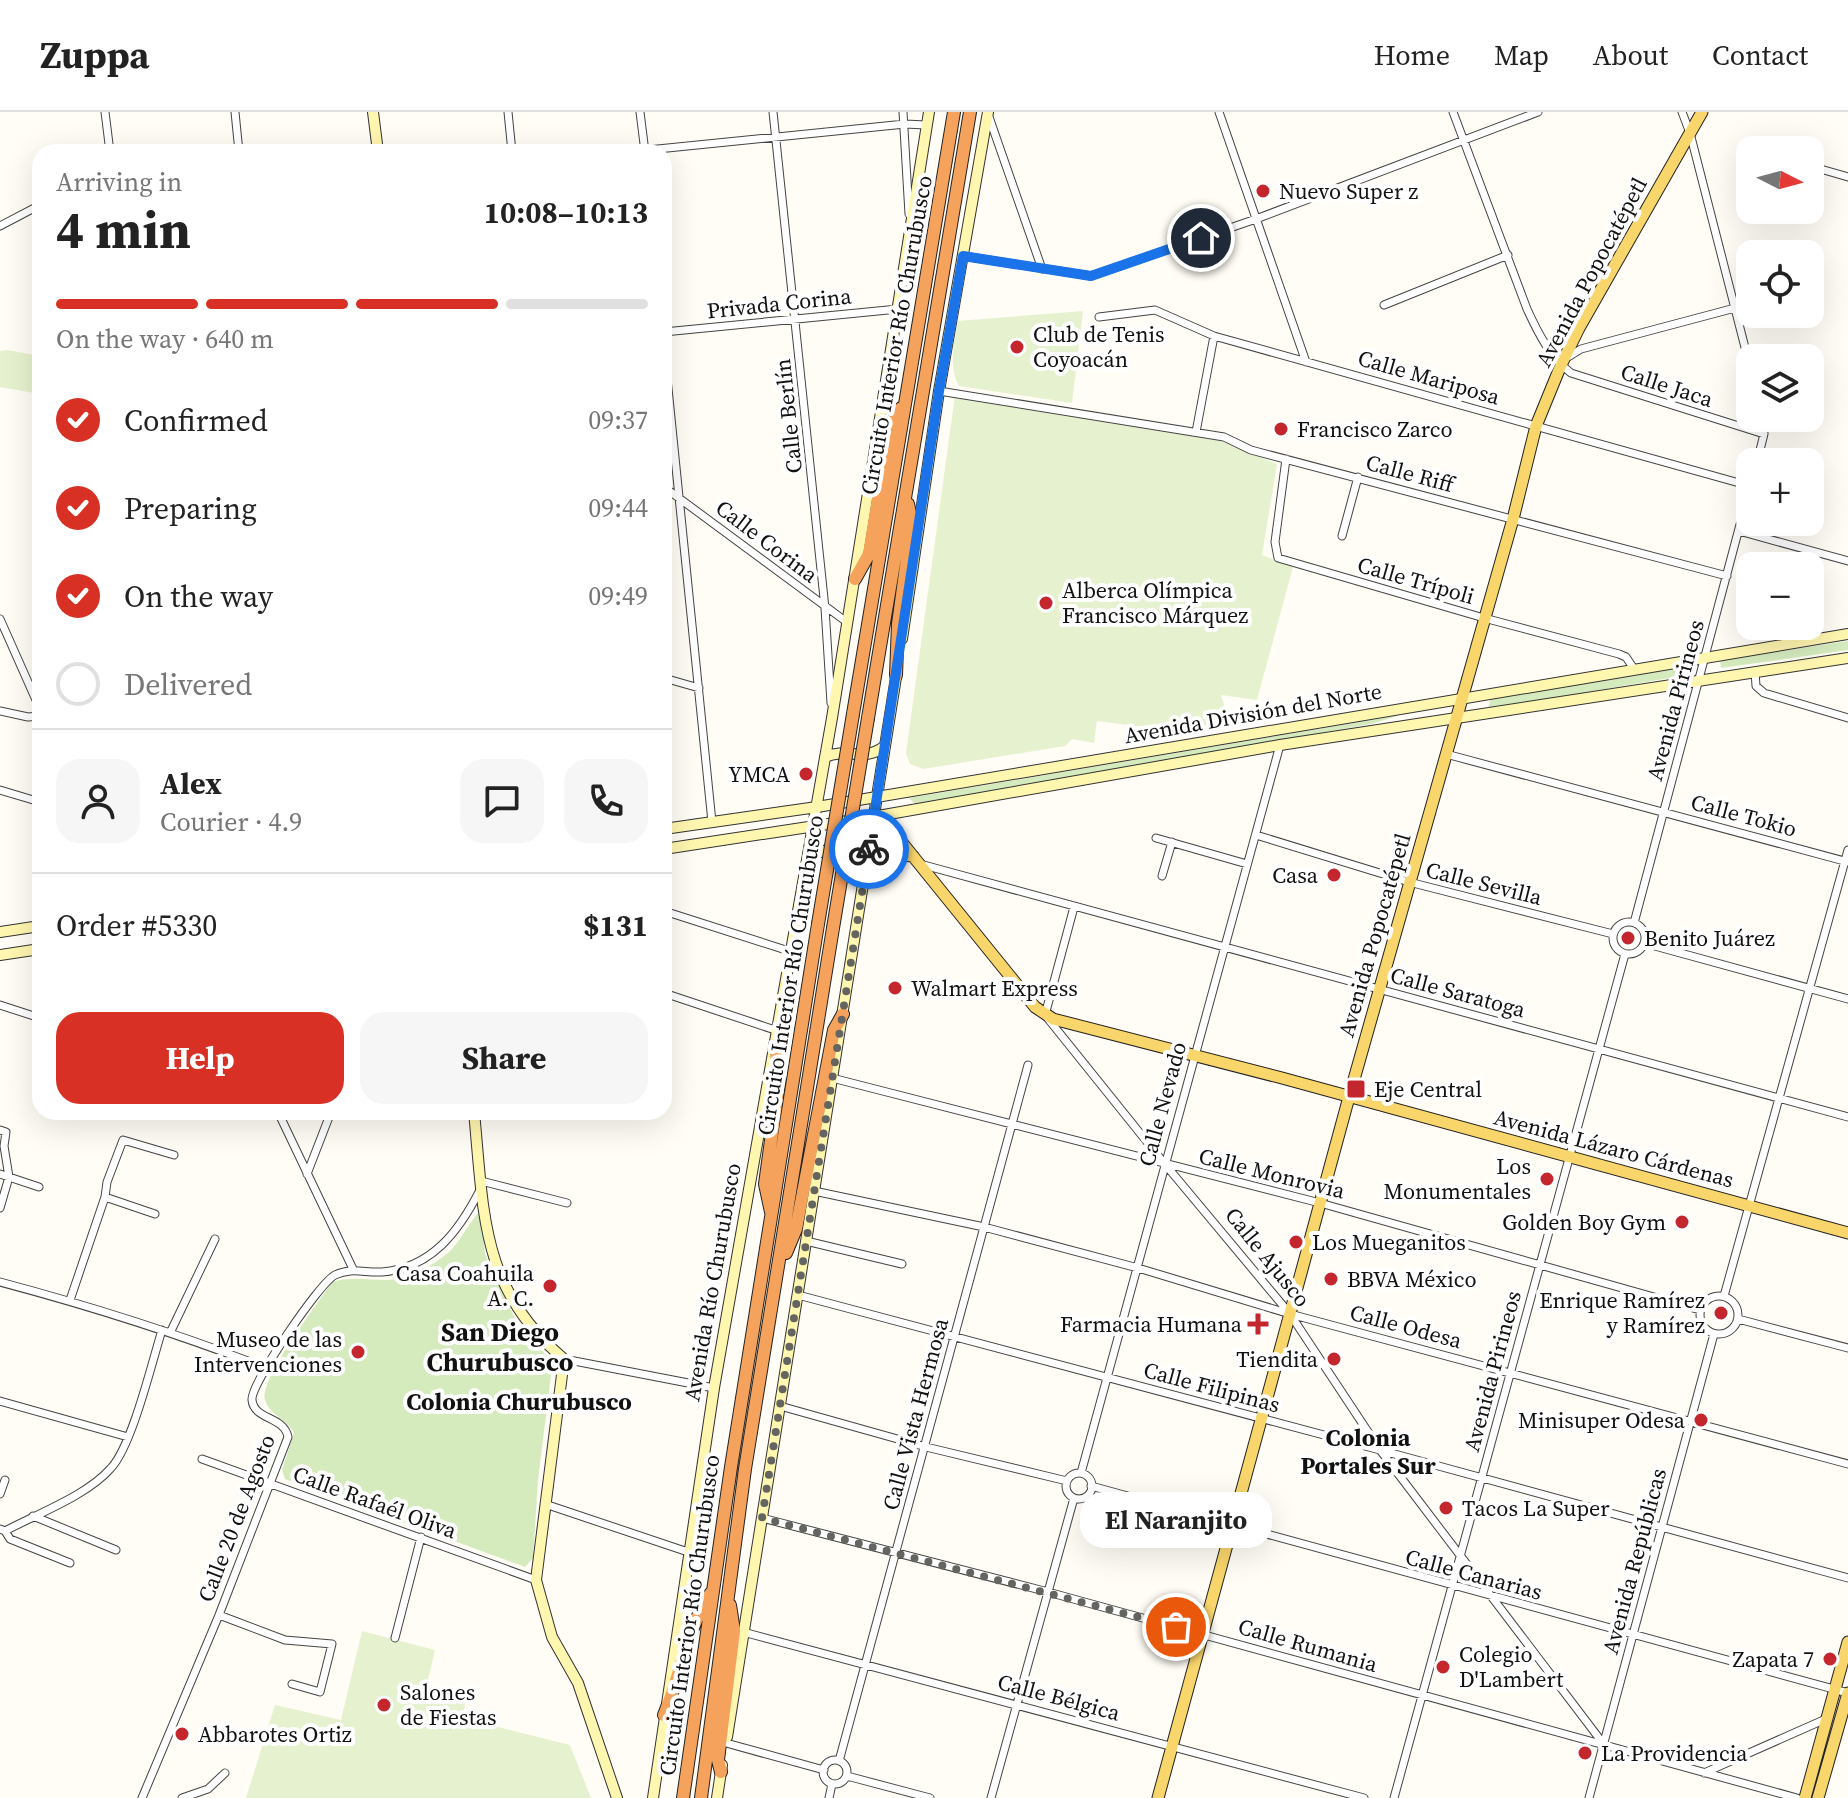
<!DOCTYPE html>
<meta charset="utf-8">
<style>
body{margin:0;font-family:"Source Serif 4",serif;background:#f6f6f6;color:#222;height:100vh;display:flex;flex-direction:column;font-size:30px;white-space:nowrap}
*{box-sizing:border-box;margin:0}
p{font-size:26px;color:#767676}
.icon{flex:none;width:44px;height:44px;fill:none;stroke:currentColor;stroke-width:2;stroke-linecap:round;stroke-linejoin:round}
.map{position:relative;flex:1;overflow:hidden}
.details{position:absolute;left:32px;top:32px;width:640px;height:976px;display:flex;flex-direction:column;background:#fff;border-radius:24px;box-shadow:0 8px 32px #0002}
.details>*{flex:none}
.needle{width:52px;rotate:96deg}
.buttons{position:absolute;left:1736px;top:24px;display:grid;gap:16px}
.buttons a{display:grid;place-items:center;width:88px;height:88px;border-radius:16px;background:#fff;box-shadow:0 8px 32px #0002;font-size:40px}
.pin{position:absolute;display:grid;place-items:center;width:68px;height:68px;color:#fff;margin:-34px;border:4px solid #fff;border-radius:50%;box-shadow:0 2px 8px #0007}
.courier{position:absolute;display:grid;place-items:center;width:80px;height:80px;margin:-40px;border:6px solid #1a73e8;border-radius:50%;background:#fff;color:#222;box-shadow:0 2px 10px #0007}
.bubble{position:absolute;height:56px;border-radius:24px;background:#fff;box-shadow:0 8px 32px #0002;font-size:26px;font-weight:700;line-height:56px;text-align:center}
.headline em{font-style:normal;font-weight:700}
.headline div{display:flex;flex-direction:column-reverse}
.headline{display:flex;align-items:center;justify-content:space-between;height:136px;padding:0 24px}
h1{font-size:52px;font-weight:700;line-height:60px}
.bar{display:grid;grid-template-columns:repeat(4,1fr);gap:12px 8px;align-content:center;height:96px;padding:0 24px}
.bar i{height:10px;border-radius:6px;background:#e0e0e0}
.bar .on{background:#d93025}
.bar p{grid-column:span 4}
.line{display:flex;align-items:center;gap:20px;padding:0 24px;border-top:2px solid #e0e0e0}
.line div{flex:1}
.round{display:grid;place-items:center;flex:none;width:84px;height:84px;border-radius:24px;background:#f6f6f6}
ol{padding:0 24px;list-style:none}
li{display:flex;align-items:center;gap:24px;height:88px}
li p{margin-inline-start:auto}
li .icon{padding:8px;border-radius:50%;background:#d93025;color:#fff;stroke-width:4}
li:last-child{color:#767676}
li i{width:44px;height:44px;border:4px solid #e0e0e0;border-radius:50%}
.button{display:flex;gap:16px;margin-top:auto;padding:16px 24px}
.button a{flex:1;height:92px;border-radius:24px;background:#d93025;color:#fff;font-size:32px;font-weight:700;line-height:92px;text-align:center}
.button a+a{background:#f6f6f6;color:#222}
header{display:flex;align-items:center;gap:48px;box-sizing:border-box;height:112px;padding:0 40px;background:#fff;border-bottom:2px solid #e0e0e0}
header strong{font-size:38px}
nav{display:flex;gap:44px;margin-inline-start:auto;font-size:28px}
.map>svg:first-child{display:block}
.green{fill:#d5ebbd}
.pitch{fill:#e6f2cf}
.lines{fill:none;stroke-linecap:round;stroke-linejoin:round}
.street-casing{stroke:#444;stroke-width:9}
.secondary-casing{stroke:#333;stroke-width:12}
.primary-casing{stroke:#222;stroke-width:13}
.highway-casing{stroke:#222;stroke-width:14}
.street{stroke:#fff;stroke-width:7}
.secondary{stroke:#fff6b0;stroke-width:10}
.primary{stroke:#f9d66b;stroke-width:11}
.highway{stroke:#f5a25d;stroke-width:12}
.highway-bridge-casing{stroke:#222;stroke-width:14;stroke-linecap:butt}
.highway-bridge{stroke:#f5a25d;stroke-width:12}
.done{stroke:#646461;stroke-width:8;stroke-dasharray:0 14.4}
.route{stroke:#1a73e8;stroke-width:10}
.poi-dot{fill:#c4262e;stroke:#fff;stroke-width:3}
.labels{text-anchor:middle;dominant-baseline:central;stroke-width:8;stroke-linejoin:round;paint-order:stroke}
.poi-label{font-size:22px;fill:#111;stroke:#fff;text-anchor:start}
.street-label{font-size:22px;fill:#111;stroke:#fff}
.neighbourhood-label{font-size:24px;font-weight:bold;fill:#111;stroke:#fff}
.quarter-label{font-size:26px;font-weight:bold;fill:#111;stroke:#fff}
</style>
<header>
<strong>Zuppa</strong>
<nav><a>Home</a><a>Map</a><a>About</a><a>Contact</a></nav>
</header>
<div class="map">
<svg width="1848" height="1686" viewBox="0 0 1848 1686">
<rect width="100%" height="100%" fill="#fffdf5"/>
<path class="green" d="M1848 529V538L1721 556 1720 548Z
M1691 554 1687 563 1488 597 1491 586Z
M1401 603 1371 612 915 692 909 686Z
M479 1100H482L485 1142 505 1186 517 1210 546 1243 552 1255 538 1368 533 1446 525 1455 285 1367 282 1358 294 1321C287 1307 270 1304 265 1288 259 1268 318 1191 332 1170 350 1164 368 1168 387 1168 408 1167 433 1154 449 1140 460 1130 468 1112 479 1100Z"/>
<path class="pitch" d="M1083 199 1072 291 959 274C948 254 954 230 958 209Z
M7 238 40 244V282L0 275V239Z
M955 283 1221 329 1277 352 1262 443 1293 455 1257 588 1221 583 1230 612 1175 619 1097 609 1094 631 1072 627 1065 634 923 657 910 652 906 641Z
M362 1519 435 1538 425 1581 466 1588 462 1606 570 1633 591 1686H246L275 1593 341 1608Z"/>
<g class="lines">
<defs>
<path id="street" d="M105 0 110 40
M235 0 239 40
M508 0 512 40
M640 0 645 40
M773 0 825 496 831 591
M903 0 909 102
M1219 0 1306 250
M1453 0 1527 197C1538 221 1550 245 1571 261L1764 322
M1682 0 1690 21 1750 255
M989 5 1042 157
M628 40 905 12 926 13
M1810 54 1848 65
M0 114 40 93
M963 144 1091 164 1256 107 1538 0
M1384 193 1508 143
M1099 205 1155 198 1214 224 1750 374
M664 220 898 197
M664 237 712 710
M1568 245 1581 237 1735 196
M939 279 1224 325 1251 338 1727 464
M1196 320 1214 224
M1286 347 1275 430 1278 446 1484 506 1619 542 1626 545 1634 557
M1757 350 1764 322 1763 306
M664 375 848 511
M1739 419 1848 449
M1342 424 1358 365
M0 507 40 597
M1755 559 1756 574 1764 581 1848 606
M664 566 699 576
M0 599 28 605 40 604
M1446 642 1848 750
M0 678 40 690
M1256 723 1409 770 1613 822
M1156 726 1247 752
M920 752 1848 1005
M1162 764 1172 730
M1074 795 1045 903 1164 1051 1290 1202 1380 1338 1602 1630
M664 799 792 840
M1613 826a16 16 0 1 1 32 0a16 16 0 1 1-32 0Z
M1634 811 1750 375
M1644 831 1848 887
M664 881 778 919
M0 893 40 906
M832 966 1320 1091 1700 1198
M278 1000 353 1157
M0 1018 6 1020 4 1034 9 1065 0 1096
M0 1062 39 1075
M307 1062 331 1000
M481 1069 567 1091
M814 1079 984 1115 1138 1156 1290 1202 1848 1352
M105 1085 155 1102
M806 1129 902 1152
M0 1170C90 1194 179 1222 266 1256
M798 1183 1380 1338 1848 1466
M1700 1203a19 19 0 1 1 38 0a19 19 0 1 1-38 0Z
M1724 1184 1848 738
M70 1188 105 1085 107 1070 123 1028 174 1043
M1738 1207 1848 1236
M170 1221 215 1127
M564 1247 714 1276
M0 1289 128 1325
M780 1294 926 1335 1067 1369
M202 1347 536 1468
M1081 1361 1280 633
M1066 1374a13 13 0 1 1 26 0a13 13 0 1 1-26 0Z
M1091 1374 1848 1581
M0 1382 5 1368
M545 1392 688 1440
M33 1404 116 1438
M762 1406 1048 1480 1797 1686
M0 1417 5 1419C37 1402 88 1383 111 1356 132 1334 152 1250 162 1218
M5 1419 10 1427 70 1451
M219 1503 285 1528 332 1532 320 1580 292 1572
M743 1520 1364 1686
M395 1526 421 1425
M726 1631 824 1658
M823 1660a12 12 0 1 1 24 0a12 12 0 1 1-24 0Z
M839 1649 1028 953
M1704 1661 1828 1606
M847 1664 930 1686
M142 1686 219 1503 288 1325C284 1304 254 1308 252 1288 250 1273 320 1170 335 1163 351 1155 365 1161 382 1160 432 1156 459 1119 480 1078
M182 1686 208 1677 225 1661
M829 1686 832 1672
M991 1686 1074 1386
M1394 1686 1625 842
M1589 1686 1714 1222"/>
<path id="secondary" d="M373 0 378 40
M902 527 939 279 988 0
M825 645C848 635 863 651 885 634
M664 717 817 695 1848 522
M664 737 861 707 1280 633 1848 546
M808 746 822 739 858 736 868 745
M0 820 40 814
M0 843 40 837
M474 1000C484 1101 480 1177 564 1247L536 1468 552 1525 578 1571 617 1686
M727 1625 897 559
M653 1686 714 1276 832 606 929 0
M717 1686 722 1653"/>
<path id="primary" d="M874 705 895 722 1035 895 1053 907 1282 966 1848 1121
M867 753 887 742 913 744
M1158 1686 1349 985 1513 407 1536 314 1561 253 1579 216 1702 0
M1805 1686 1848 1530
M1818 1686 1848 1581"/>
<path id="highway" d="M855 467 869 442 890 313 901 296
M896 563 898 512 912 410 908 392
M853 602 954 0
M868 606 970 0
M771 1100 765 1072 779 970 775 933
M786 1141 796 1117 834 918 843 902
M664 1603C681 1563 686 1517 711 1481
M721 1660 718 1648 734 1519 730 1493
M683 1686 731 1355 818 812
M701 1686 745 1357 833 816"/>
</defs>
<use href="#street" class="street-casing"/>
<use href="#secondary" class="secondary-casing"/>
<use href="#primary" class="primary-casing"/>
<use href="#highway" class="highway-casing"/>
<use href="#street" class="street"/>
<use href="#secondary" class="secondary"/>
<use href="#primary" class="primary"/>
<use href="#highway" class="highway"/>
<defs>
<path id="highway-bridge" d="M818 812 853 602
M833 816 868 606"/>
</defs>
<use href="#highway-bridge" class="highway-bridge-casing"/>
<use href="#highway-bridge" class="highway-bridge"/>
</g>
<g class="lines">
<path class="done" d="M869 737 762 1406 1176 1515"/>
<path class="route" d="M869 737 939 279 963 144 1091 164 1201 126"/>
</g>
<g class="poi-dot">
<circle cx="1263" cy="79" r="8"/>
<circle cx="1017" cy="235" r="8"/>
<circle cx="1281" cy="317" r="8"/>
<circle cx="1046" cy="491" r="8"/>
<circle cx="806" cy="662" r="8"/>
<circle cx="1334" cy="763" r="8"/>
<circle cx="1628" cy="826" r="8"/>
<circle cx="895" cy="876" r="8"/>
<rect x="1346" y="967" width="20" height="20" rx="4"/>
<circle cx="1547" cy="1067" r="8"/>
<circle cx="1682" cy="1110" r="8"/>
<circle cx="1296" cy="1130" r="8"/>
<circle cx="1331" cy="1167" r="8"/>
<circle cx="550" cy="1174" r="8"/>
<circle cx="1721" cy="1201" r="8"/>
<path d="M1254 1200h8v8h8v8h-8v8h-8v-8h-8v-8h8z"/>
<circle cx="358" cy="1240" r="8"/>
<circle cx="1334" cy="1247" r="8"/>
<circle cx="1701" cy="1308" r="8"/>
<circle cx="1446" cy="1396" r="8"/>
<circle cx="1830" cy="1547" r="8"/>
<circle cx="1443" cy="1555" r="8"/>
<circle cx="384" cy="1593" r="8"/>
<circle cx="182" cy="1622" r="8"/>
<circle cx="1585" cy="1641" r="8"/>
</g>
<g class="labels">
<g class="poi-label">
<text x="1279" y="79">Nuevo Super z</text>
<text x="1033" y="222">Club de Tenis<tspan x="1033" dy="25">Coyoacán</tspan></text>
<text x="1297" y="317">Francisco Zarco</text>
<text x="1062" y="478">Alberca Olímpica<tspan x="1062" dy="25">Francisco Márquez</tspan></text>
<text x="790" y="662" text-anchor="end">YMCA</text>
<text x="1318" y="763" text-anchor="end">Casa</text>
<text x="1644" y="826">Benito Juárez</text>
<text x="911" y="876">Walmart Express</text>
<text x="1374" y="977">Eje Central</text>
<text x="1531" y="1054" text-anchor="end">Los<tspan x="1531" dy="25">Monumentales</tspan></text>
<text x="1666" y="1110" text-anchor="end">Golden Boy Gym</text>
<text x="1312" y="1130">Los Mueganitos</text>
<text x="534" y="1161" text-anchor="end">Casa Coahuila<tspan x="534" dy="25">A. C.</tspan></text>
<text x="1347" y="1167">BBVA México</text>
<text x="1705" y="1188" text-anchor="end">Enrique Ramírez<tspan x="1705" dy="25">y Ramírez</tspan></text>
<text x="1242" y="1212" text-anchor="end">Farmacia Humana</text>
<text x="342" y="1227" text-anchor="end">Museo de las<tspan x="342" dy="25">Intervenciones</tspan></text>
<text x="1318" y="1247" text-anchor="end">Tiendita</text>
<text x="1685" y="1308" text-anchor="end">Minisuper Odesa</text>
<text x="1462" y="1396">Tacos La Super</text>
<text x="1459" y="1542">Colegio<tspan x="1459" dy="25">D'Lambert</tspan></text>
<text x="1814" y="1547" text-anchor="end">Zapata 7</text>
<text x="400" y="1580">Salones<tspan x="400" dy="25">de Fiestas</tspan></text>
<text x="198" y="1622">Abbarotes Ortiz</text>
<text x="1601" y="1641">La Providencia</text>
</g>
<g class="street-label">
<text transform="translate(1591 160) rotate(-62)">Avenida Popocatépetl</text>
<text transform="translate(779 191) rotate(-6)">Privada Corina</text>
<text transform="translate(896 223) rotate(-80)">Circuito Interior Río Churubusco</text>
<text transform="translate(1429 265) rotate(16)">Calle Mariposa</text>
<text transform="translate(1667 273) rotate(18)">Calle Jaca</text>
<text transform="translate(788 304) rotate(-96)">Calle Berlín</text>
<text transform="translate(1410 361) rotate(15)">Calle Riff</text>
<text transform="translate(767 429) rotate(37)">Calle Corina</text>
<text transform="translate(1416 468) rotate(16)">Calle Trípoli</text>
<text transform="translate(1675 588) rotate(-75)">Avenida Pirineos</text>
<text transform="translate(1253 601) rotate(-10)">Avenida División del Norte</text>
<text transform="translate(1744 703) rotate(15)">Calle Tokio</text>
<text transform="translate(1484 771) rotate(14)">Calle Sevilla</text>
<text transform="translate(1374 823) rotate(-74)">Avenida Popocatépetl</text>
<text transform="translate(790 863) rotate(-81)">Circuito Interior Río Churubusco</text>
<text transform="translate(1458 880) rotate(15)">Calle Saratoga</text>
<text transform="translate(1162 992) rotate(-75)">Calle Nevado</text>
<text transform="translate(1614 1036) rotate(15)">Avenida Lázaro Cárdenas</text>
<text transform="translate(1272 1061) rotate(14)">Calle Monrovia</text>
<text transform="translate(1268 1145) rotate(51)">Calle Ajusco</text>
<text transform="translate(712 1170) rotate(-80)">Avenida Río Churubusco</text>
<text transform="translate(1406 1214) rotate(15)">Calle Odesa</text>
<text transform="translate(1492 1259) rotate(-75)">Avenida Pirineos</text>
<text transform="translate(1212 1275) rotate(15)">Calle Filipinas</text>
<text transform="translate(915 1302) rotate(-75)">Calle Vista Hermosa</text>
<text transform="translate(375 1390) rotate(20)">Calle Rafaél Oliva</text>
<text transform="translate(236 1406) rotate(-69)">Calle 20 de Agosto</text>
<text transform="translate(1634 1449) rotate(-75)">Avenida Repúblicas</text>
<text transform="translate(1474 1462) rotate(15)">Calle Canarias</text>
<text transform="translate(689 1503) rotate(-82)">Circuito Interior Río Churubusco</text>
<text transform="translate(1308 1533) rotate(16)">Calle Rumania</text>
<text transform="translate(1059 1585) rotate(15)">Calle Bélgica</text>
</g>
<g class="neighbourhood-label">
<text x="519" y="1289">Colonia Churubusco</text>
<text x="1368" y="1325">Colonia<tspan x="1368" dy="28">Portales Sur</tspan></text>
</g>
<g class="quarter-label">
<text x="500" y="1220">San Diego<tspan x="500" dy="30">Churubusco</tspan></text>
</g>
</g>
</svg>
<div class="buttons">
<a><svg class="needle" viewBox="-14 -14 28 28"><path d="M0-13l5 13h-10z" fill="#e53935"/><path d="M0 13l5-13h-10z" fill="#767676"/></svg></a>
<a><svg class="icon" aria-label="locate" viewBox="0 0 24 24"><circle cx="12" cy="12" r="6"/><path d="M12 2v4M12 18v4M2 12h4M18 12h4"/></svg></a>
<a><svg class="icon" aria-label="layers" viewBox="0 0 24 24"><path d="M12 4l9 5-9 5-9-5zM3 14l9 5 9-5"/></svg></a>
<a>+</a>
<a>−</a>
</div>
<div class="pin" style="left:1176px;top:1515px;background:#ea580c"><svg class="icon" aria-label="bag" viewBox="0 0 24 24"><path d="M5 8h14l-1 12H6zM9 8a3 3 0 0 1 6 0"/></svg></div>
<div class="pin" style="left:1201px;top:126px;background:#1f2937"><svg class="icon" aria-label="home" viewBox="0 0 24 24"><path d="M3 11l9-7 9 7M6 9v11h12V9"/></svg></div>
<div class="courier" style="left:869px;top:737px"><svg class="icon" aria-label="bike" viewBox="0 0 24 24"><circle cx="6" cy="16" r="4"/><circle cx="18" cy="16" r="4"/><path d="M6 16l4-8h5l3 8M10 8l3 8H6M13 5h3"/></svg></div>
<div class="bubble" style="left:1080px;top:1380px;width:192px">El Naranjito</div>
<section class="details">
<div class="headline"><div><h1>4 min</h1><p>Arriving in</p></div><em>10:08–10:13</em></div>
<div class="bar"><i class="on"></i><i class="on"></i><i class="on"></i><i></i><p>On the way · 640 m</p></div>
<ol>
<li><svg class="icon" aria-label="check" viewBox="0 0 24 24"><path d="M5 12l5 5 9-10"/></svg>Confirmed<p>09:37</p></li>
<li><svg class="icon" aria-label="check" viewBox="0 0 24 24"><path d="M5 12l5 5 9-10"/></svg>Preparing<p>09:44</p></li>
<li><svg class="icon" aria-label="check" viewBox="0 0 24 24"><path d="M5 12l5 5 9-10"/></svg>On the way<p>09:49</p></li>
<li><i></i>Delivered</li>
</ol>
<div class="line" style="height:144px"><a class="round"><svg class="icon" aria-label="person" viewBox="0 0 24 24"><circle cx="12" cy="8" r="4"/><path d="M4 21q1-7 8-7t8 7"/></svg></a><div><b>Alex</b><p>Courier · 4.9</p></div><a class="round"><svg class="icon" aria-label="chat" viewBox="0 0 24 24"><path d="M4 5h16v11H9l-5 4z"/></svg></a><a class="round"><svg class="icon" aria-label="phone" viewBox="0 0 24 24"><path d="M5 4h4l2 5-3 2q2 4 5 5l2-3 5 2v4C11 20 4 13 5 4z"/></svg></a></div>
<div class="line" style="height:104px"><div>Order #5330</div><b>$131</b></div>
<div class="button"><a>Help</a><a>Share</a></div>
</section>
</div>
